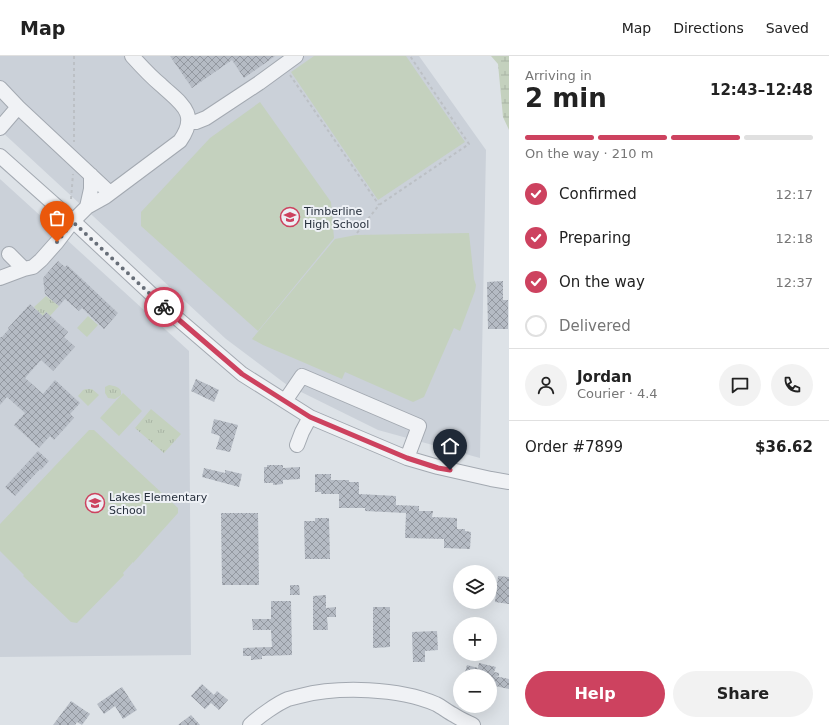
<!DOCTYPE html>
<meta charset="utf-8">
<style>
body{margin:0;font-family:"DejaVu Sans",sans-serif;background:#f2f2f2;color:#222;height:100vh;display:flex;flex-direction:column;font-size:15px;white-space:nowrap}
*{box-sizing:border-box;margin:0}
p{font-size:13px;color:#767676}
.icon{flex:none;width:22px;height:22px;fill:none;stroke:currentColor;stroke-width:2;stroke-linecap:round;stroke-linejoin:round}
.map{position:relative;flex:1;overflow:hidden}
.details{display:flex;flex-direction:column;background:#fff;width:320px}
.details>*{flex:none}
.fabs{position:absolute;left:453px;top:509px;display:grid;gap:8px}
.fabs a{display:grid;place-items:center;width:44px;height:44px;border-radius:50%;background:#fff;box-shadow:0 4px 16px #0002;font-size:20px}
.pin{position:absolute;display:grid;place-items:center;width:34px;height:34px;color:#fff;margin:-41px -17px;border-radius:50% 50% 50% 0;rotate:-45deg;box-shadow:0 0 4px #0007}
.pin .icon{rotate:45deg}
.courier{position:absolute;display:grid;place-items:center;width:40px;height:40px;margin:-20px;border:3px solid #cd425f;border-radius:50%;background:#fff;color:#222;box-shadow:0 1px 5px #0007}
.overview em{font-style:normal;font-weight:800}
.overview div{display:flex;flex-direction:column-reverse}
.overview{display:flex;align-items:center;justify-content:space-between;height:68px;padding:0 16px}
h1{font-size:26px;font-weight:800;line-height:30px}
.bar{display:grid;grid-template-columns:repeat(4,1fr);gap:6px 4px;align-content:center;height:48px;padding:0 16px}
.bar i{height:5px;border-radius:3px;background:#e0e0e0}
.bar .selected{background:#cd425f}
.bar p{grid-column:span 4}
.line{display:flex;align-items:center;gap:10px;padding:0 16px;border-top:1px solid #e0e0e0}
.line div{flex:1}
.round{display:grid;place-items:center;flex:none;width:42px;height:42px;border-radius:21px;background:#f2f2f2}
ol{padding:0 16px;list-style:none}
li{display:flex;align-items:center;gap:12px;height:44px}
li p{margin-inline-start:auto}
li .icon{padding:4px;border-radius:50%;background:#cd425f;color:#fff;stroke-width:4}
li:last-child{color:#767676}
li i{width:22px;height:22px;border:2px solid #e0e0e0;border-radius:50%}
.action{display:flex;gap:8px;margin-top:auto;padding:8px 16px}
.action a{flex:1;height:46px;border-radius:24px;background:#cd425f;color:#fff;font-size:16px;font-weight:800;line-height:46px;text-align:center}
.action a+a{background:#f2f2f2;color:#222}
header{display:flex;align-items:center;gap:24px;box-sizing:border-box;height:56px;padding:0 20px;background:#fff;border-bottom:1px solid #e0e0e0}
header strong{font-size:19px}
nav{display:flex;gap:22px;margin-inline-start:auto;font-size:14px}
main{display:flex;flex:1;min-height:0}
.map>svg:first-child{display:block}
.built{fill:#cbd1d9}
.grass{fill:#c4d1be}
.wetland{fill:url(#wetland-marsh)}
.park{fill:url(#park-tufts)}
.building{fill:url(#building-cross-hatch)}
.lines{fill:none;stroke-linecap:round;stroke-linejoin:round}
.minor-casing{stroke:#a3a9b1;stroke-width:16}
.path{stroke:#bcc0c5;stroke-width:2;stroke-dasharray:3 3;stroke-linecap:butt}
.minor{stroke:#f0f2f5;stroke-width:14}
.done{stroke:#676e78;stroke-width:4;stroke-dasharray:0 7.2}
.route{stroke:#cd425f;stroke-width:5}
.labels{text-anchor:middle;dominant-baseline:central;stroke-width:4;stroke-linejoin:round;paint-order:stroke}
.poi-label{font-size:11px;fill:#27303d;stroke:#edf0f5;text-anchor:start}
</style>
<header>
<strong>Map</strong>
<nav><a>Map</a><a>Directions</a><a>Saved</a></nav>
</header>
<main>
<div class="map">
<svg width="509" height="669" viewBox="0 0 509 669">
<defs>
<pattern id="wetland-marsh" width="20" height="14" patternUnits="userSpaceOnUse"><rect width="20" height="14" fill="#c4d1be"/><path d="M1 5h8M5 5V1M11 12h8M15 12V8" fill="none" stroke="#a8b4a4"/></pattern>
<pattern id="park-tufts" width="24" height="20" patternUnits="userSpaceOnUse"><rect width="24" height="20" fill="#c4d1be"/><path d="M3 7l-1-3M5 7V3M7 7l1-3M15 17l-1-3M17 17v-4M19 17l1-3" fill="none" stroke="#a8b4a4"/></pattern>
<pattern id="building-cross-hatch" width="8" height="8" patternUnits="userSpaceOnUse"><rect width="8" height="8" fill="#b5bbc4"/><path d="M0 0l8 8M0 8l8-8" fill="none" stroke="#9398a0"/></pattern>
</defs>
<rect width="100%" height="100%" fill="#dde2e7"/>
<path class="built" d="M0 0H419L486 94 480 402 378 374 287 329 226 283 0 74Z
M0 123 189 295 191 599 0 601Z"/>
<path class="grass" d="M314 0H406L465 86 378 144 291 16Z
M260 46 331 146 334 182 258 275 141 170V156L210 82Z
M469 177 474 223 476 229 475 235 460 275 454 272 424 341 413 346 345 316 342 323 263 289 252 283 335 183 356 179Z
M88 260 98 269 87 281 77 272Z
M123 337 142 355 119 380 100 362Z
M89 374H94L178 452V457L133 507V506L123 517 124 519 77 567 71 566 23 520 24 519 0 495V468Z"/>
<path class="wetland" d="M491 0H509V74L503 61 498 8Z"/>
<path class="park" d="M46 240 59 250 50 260 46 256 43 260 34 251Z
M109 329C114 330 118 330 121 335V339L115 343 108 342 105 337V331Z
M86 333H92L99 339 88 350 78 340 83 334Z
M151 353 181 378 164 397 135 372Z"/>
<path class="building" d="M170 0H275L244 22 232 4 192 32Z
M58 205 65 211 67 209 118 257 104 273 82 252 79 255 65 243 59 250 45 238 43 222Z
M503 225V244H508V273H488L487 226Z
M30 248 43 260 46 256 68 276 64 281 75 291 53 315 41 304 25 322 43 338 55 324 80 347 70 358 74 362 54 384 50 380 39 392 14 369 25 357 7 341 0 349V281H2L9 273 8 272Z
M196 323 219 334 214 346 191 335Z
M214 363 238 369 230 396 216 393 220 380 211 377Z
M38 395 49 405 41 414 40 413 15 440 5 431Z
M267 409H283V412L300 411V423L283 424V428L273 429V427H264V411H267Z
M204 412 225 417V414L242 418 239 431 202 421Z
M315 418H331V424H349V426H359V438L396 440V449L419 450V455H433L432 461 457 462V473H465V475L471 476 470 493 444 492V483L405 482 406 457 365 455V452H339V438H321V436H315Z
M221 457H258L259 529H222Z
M315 462H329L330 503H305L304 465H315Z
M498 520 509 521V548L495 546Z
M290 529H299L300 539H290Z
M326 539V552L336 551V561H327L328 574H313V540Z
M271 545H291L292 599 262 600V603L251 604V600H243V592L272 591 271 574H253L252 563H271Z
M373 551H390V591L373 592Z
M437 575 438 594 425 595V606H413L412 576Z
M479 607 496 611 494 616 499 617V620H495L509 623V633L490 629V620H464L467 609 478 612Z
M202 628 214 639 217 635 228 644 219 654 211 647 205 653 191 640Z
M122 631 137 654 123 663 115 650 104 658 97 648Z
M71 645 90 658 82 669 77 666 75 669H53Z
M191 659 200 669H178Z"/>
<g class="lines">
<defs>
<path id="minor" d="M0 32 18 51 0 72
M18 51 110 137
M188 66H196L206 62 259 27 296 0
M0 100 73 165 178 263 242 318 310 361 407 402 438 411 491 423 509 426
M87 151 91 133V119
M9 198 24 213 33 211 41 204 57 186 73 165 87 151 105 141 180 85C200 57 180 47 161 29 150 20 141 10 132 0
M0 222 24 213
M285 345 302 320 419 370 407 402
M297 389 302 376 310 361
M250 669C258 661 278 647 288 643 292 642 296 641 300 640 339 630 399 632 436 648 442 651 448 656 454 659 460 663 467 666 473 669"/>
</defs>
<use href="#minor" class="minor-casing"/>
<path class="path" d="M74 0V86
M290 19 379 149
M71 143 73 118
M357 177 379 149 469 88 410 0"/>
<use href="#minor" class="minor"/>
</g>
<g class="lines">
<path class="done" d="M57 186 73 166 164 251"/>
<path class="route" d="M164 251 242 318 310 361 407 402 438 412 450 414"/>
</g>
<defs>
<symbol id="school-ring" viewBox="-11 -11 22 22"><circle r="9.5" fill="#edf0f5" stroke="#cd425f" stroke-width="1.5"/><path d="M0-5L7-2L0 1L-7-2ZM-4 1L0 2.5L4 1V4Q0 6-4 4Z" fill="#cd425f"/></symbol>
</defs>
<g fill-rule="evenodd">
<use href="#school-ring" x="279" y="150" width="22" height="22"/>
<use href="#school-ring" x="84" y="436" width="22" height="22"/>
</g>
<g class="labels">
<g class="poi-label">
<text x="304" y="155">Timberline<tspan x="304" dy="13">High School</tspan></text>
<text x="109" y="441">Lakes Elementary<tspan x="109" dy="13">School</tspan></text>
</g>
</g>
</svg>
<div class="fabs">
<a><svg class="icon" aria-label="layers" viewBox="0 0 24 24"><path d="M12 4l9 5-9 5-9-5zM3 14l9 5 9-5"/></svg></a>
<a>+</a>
<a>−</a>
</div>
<div class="pin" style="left:57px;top:186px;background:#ea580c"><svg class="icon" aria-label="bag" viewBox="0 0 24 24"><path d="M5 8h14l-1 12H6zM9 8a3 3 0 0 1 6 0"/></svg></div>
<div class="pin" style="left:450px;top:414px;background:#1f2937"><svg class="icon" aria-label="home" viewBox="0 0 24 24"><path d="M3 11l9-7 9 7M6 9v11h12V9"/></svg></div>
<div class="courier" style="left:164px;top:251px"><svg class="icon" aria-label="bike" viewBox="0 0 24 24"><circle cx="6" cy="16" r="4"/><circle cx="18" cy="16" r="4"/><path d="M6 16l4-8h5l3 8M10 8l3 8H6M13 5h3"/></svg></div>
</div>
<section class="details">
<div class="overview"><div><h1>2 min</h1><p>Arriving in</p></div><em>12:43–12:48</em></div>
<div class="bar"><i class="selected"></i><i class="selected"></i><i class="selected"></i><i></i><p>On the way · 210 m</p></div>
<ol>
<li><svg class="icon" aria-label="check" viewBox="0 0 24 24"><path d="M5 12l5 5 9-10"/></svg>Confirmed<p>12:17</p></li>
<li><svg class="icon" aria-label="check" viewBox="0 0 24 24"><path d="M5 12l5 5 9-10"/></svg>Preparing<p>12:18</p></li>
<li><svg class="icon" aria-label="check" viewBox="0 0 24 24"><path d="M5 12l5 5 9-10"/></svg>On the way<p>12:37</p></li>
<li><i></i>Delivered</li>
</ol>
<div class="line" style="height:72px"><a class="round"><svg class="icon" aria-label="person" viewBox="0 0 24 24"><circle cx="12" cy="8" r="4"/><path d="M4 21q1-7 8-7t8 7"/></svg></a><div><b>Jordan</b><p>Courier · 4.4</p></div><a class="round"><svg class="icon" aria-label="chat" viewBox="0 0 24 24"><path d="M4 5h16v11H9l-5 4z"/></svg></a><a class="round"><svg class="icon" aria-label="phone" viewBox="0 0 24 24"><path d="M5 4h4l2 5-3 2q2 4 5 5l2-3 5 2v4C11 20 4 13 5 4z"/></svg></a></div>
<div class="line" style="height:52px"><div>Order #7899</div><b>$36.62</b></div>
<div class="action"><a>Help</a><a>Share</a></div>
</section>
</main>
